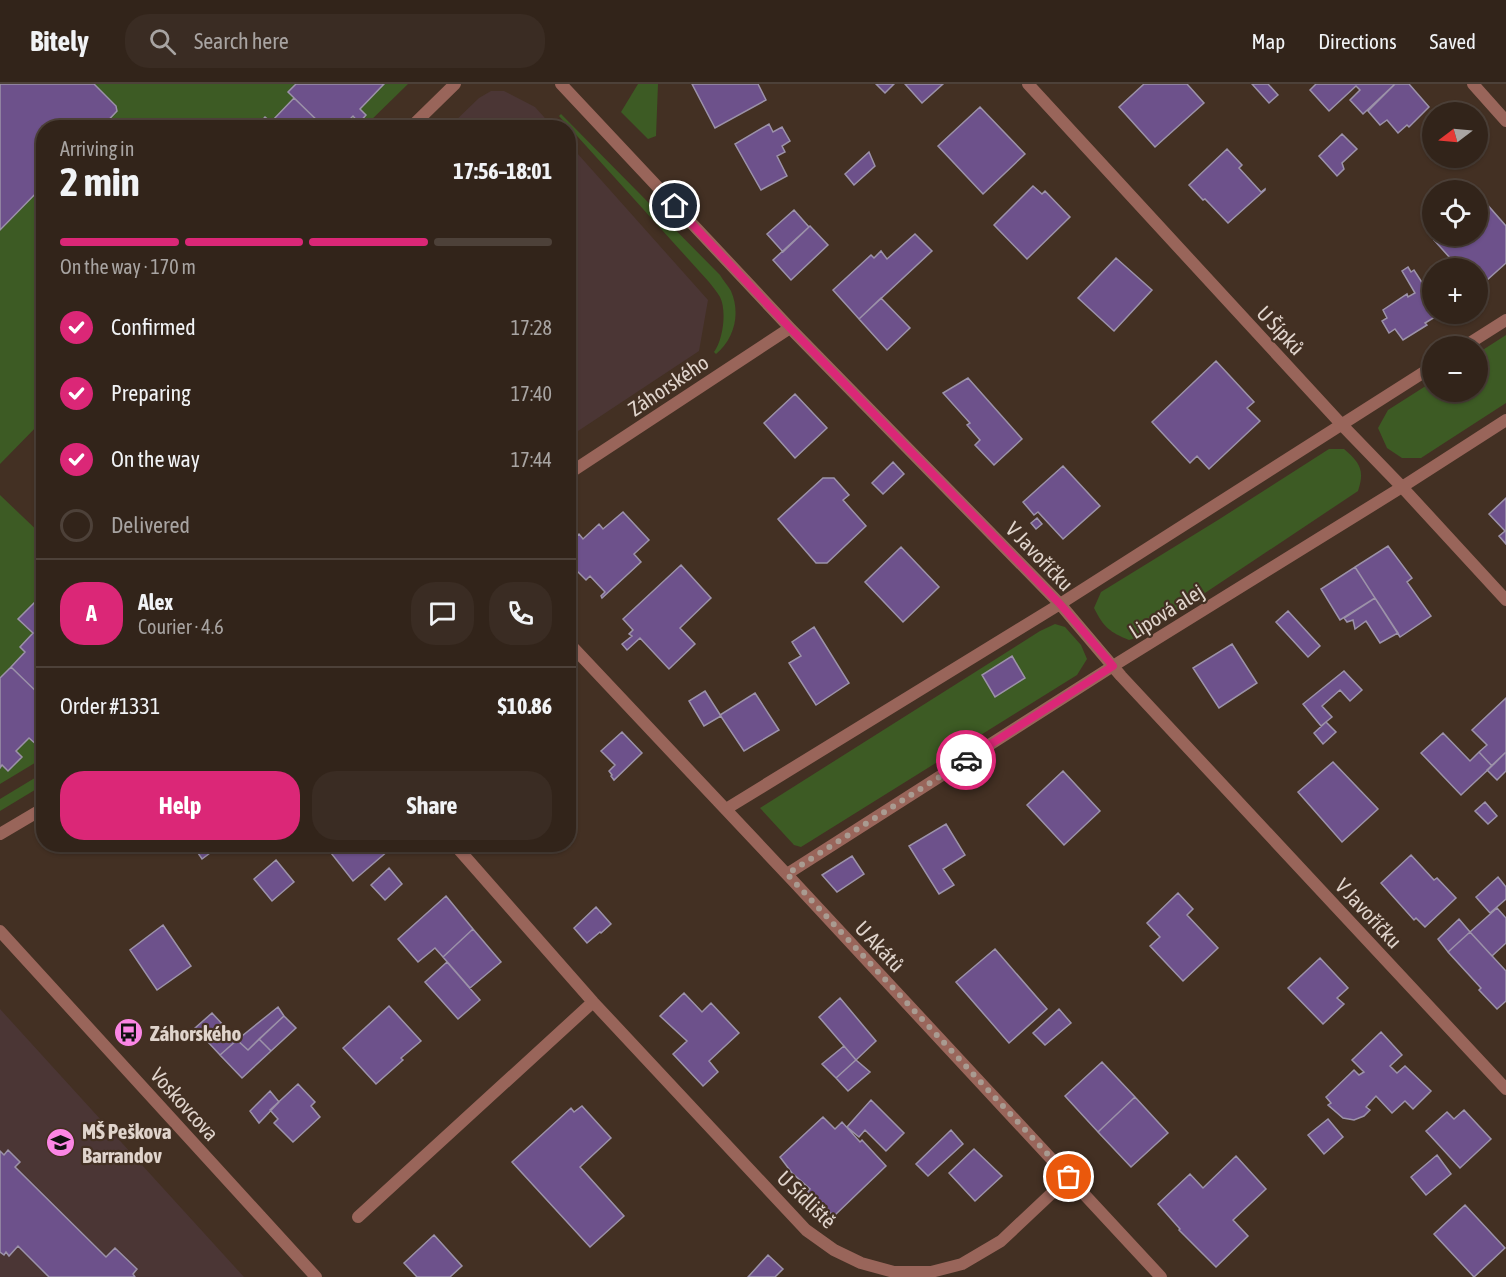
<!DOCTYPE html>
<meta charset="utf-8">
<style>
body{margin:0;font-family:"Asap Condensed",sans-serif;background:#3a2c23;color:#f1f3f6;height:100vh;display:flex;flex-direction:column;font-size:22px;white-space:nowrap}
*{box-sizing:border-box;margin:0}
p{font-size:20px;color:#a8a4a2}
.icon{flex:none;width:33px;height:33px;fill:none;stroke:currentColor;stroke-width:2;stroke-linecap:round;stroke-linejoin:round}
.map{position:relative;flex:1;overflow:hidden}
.panel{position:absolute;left:36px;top:36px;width:540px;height:732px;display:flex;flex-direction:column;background:#32241a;border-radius:24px;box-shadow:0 2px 4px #0004,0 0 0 2px #4d4139}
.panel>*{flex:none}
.needle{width:39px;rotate:254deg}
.controls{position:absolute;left:1422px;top:18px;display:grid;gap:12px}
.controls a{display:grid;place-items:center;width:66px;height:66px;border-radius:50%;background:#32241a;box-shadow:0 2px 4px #0004,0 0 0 2px #4d4139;font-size:30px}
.pin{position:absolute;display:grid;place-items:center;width:51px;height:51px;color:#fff;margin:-26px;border:3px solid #fff;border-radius:50%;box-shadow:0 2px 6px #0007}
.courier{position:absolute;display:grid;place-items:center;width:60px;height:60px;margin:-30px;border:4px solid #db2777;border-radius:50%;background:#fff;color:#222;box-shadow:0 2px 8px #0007}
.head em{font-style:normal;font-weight:700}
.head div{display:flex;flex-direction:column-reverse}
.head{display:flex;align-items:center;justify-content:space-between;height:102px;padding:0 24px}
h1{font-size:39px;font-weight:700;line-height:45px}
.bar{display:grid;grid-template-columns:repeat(4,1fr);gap:9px 6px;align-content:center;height:72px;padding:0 24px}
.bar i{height:8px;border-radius:4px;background:#4d4139}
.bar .on{background:#db2777}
.bar p{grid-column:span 4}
.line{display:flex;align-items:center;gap:15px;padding:0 24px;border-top:2px solid #4d4139}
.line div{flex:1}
.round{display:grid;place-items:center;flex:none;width:63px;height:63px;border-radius:24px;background:#3a2c23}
ol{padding:0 24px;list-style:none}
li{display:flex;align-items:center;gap:18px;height:66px}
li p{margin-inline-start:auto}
li .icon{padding:6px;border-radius:50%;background:#db2777;color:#fff;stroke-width:4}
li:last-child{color:#a8a4a2}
li i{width:33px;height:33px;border:3px solid #4d4139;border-radius:50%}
.action{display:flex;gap:12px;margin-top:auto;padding:12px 24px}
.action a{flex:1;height:69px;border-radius:24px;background:#db2777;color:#fff;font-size:24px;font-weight:700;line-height:69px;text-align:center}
.action a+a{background:#3a2c23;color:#f1f3f6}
header{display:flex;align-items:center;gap:36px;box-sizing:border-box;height:84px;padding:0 30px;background:#32241a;border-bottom:2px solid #4d4139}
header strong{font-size:28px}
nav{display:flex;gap:33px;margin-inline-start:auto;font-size:21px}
.search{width:420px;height:54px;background:#3a2c23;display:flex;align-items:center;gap:15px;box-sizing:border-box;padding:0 21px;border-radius:24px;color:#a8a4a2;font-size:22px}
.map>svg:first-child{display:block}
.education{fill:#4b3635}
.green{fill:#3d5b24;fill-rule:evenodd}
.building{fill:#6d518b;stroke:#9c92a9;stroke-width:1.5}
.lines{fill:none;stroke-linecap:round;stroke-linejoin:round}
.minor{stroke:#99655a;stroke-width:12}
.done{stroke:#a99b91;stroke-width:6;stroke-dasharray:0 10.8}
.route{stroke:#db2777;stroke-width:8}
.labels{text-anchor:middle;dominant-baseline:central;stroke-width:4.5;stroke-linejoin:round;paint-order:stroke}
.street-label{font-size:21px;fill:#e0d4cc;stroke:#433023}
.poi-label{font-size:21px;font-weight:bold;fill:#e0d4cc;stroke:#433023;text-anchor:start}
</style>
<header>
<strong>Bitely</strong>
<div class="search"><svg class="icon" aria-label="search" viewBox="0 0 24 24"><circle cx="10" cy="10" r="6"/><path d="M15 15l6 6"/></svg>Search here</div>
<nav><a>Map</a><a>Directions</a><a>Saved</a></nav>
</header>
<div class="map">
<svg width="1506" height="1193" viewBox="0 0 1506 1193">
<rect width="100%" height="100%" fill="#433023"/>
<path class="education" d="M491 7H504L535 23 553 43H449L479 14Z
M569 60 708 216 699 267 569 353Z
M0 925 244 1193H0Z"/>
<path class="green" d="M94 0H296L294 14 271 38 265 33 255 44 101 43 116 27V22Z
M384 0H408L364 43 341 44 353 32 359 38 366 31 360 25Z
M638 0H658L656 52 648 55 621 28Z
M561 30 720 191C723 196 728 202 731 207 741 230 734 255 716 270L714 268C723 256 727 227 720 213 717 208 713 203 709 198L559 32Z
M43 101V336L0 380V146Z
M1506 251V319L1421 374H1402L1387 364 1378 344 1388 326 1432 298V308H1478V269Z
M1329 365H1344C1360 379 1365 386 1358 407L1139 553 1129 556C1110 548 1104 544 1094 524L1101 508 1218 436Z
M0 411 44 453 43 509 18 535 33 549 20 563 25 568 0 594Z
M1055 540 1065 543 1081 561 1087 575 1077 591 801 763 794 761 760 724 1040 547ZM1012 573 1025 594 995 612Z
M29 654 37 661 43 654V674L0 700V684L2 681 9 686 21 673 16 667Z
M43 689V701L0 727V715Z"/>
<path class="building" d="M0 0H94L116 22 117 27 101 44H44V101L0 146Z
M296 0H384L360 25 366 31 359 39 353 32 341 44H325L288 8Z
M692 0H758L766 16 715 44Z
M876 0H894L885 9Z
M905 0H943L922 19Z
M1144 0H1187L1204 19 1155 63 1119 23Z
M1252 0H1268L1278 11 1269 19Z
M1316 0H1395L1363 30 1350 16 1360 6 1356 2 1329 27 1310 6Z
M1395 0H1409L1429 23 1409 43 1407 41 1398 49 1387 36 1380 41 1368 27Z
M294 14 325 44H255L265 33 271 38Z
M980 23 1025 70 983 110 938 62Z
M769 40 773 48 782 43 790 57 782 62 785 68 777 72 787 92 761 106 735 60Z
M1342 50 1357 65 1342 79 1344 85 1337 92 1319 72Z
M1227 65 1242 81 1239 84 1261 108 1265 105V106L1228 139 1205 115 1203 116 1189 101Z
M869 68 875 82 854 101 845 90Z
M1033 102 1042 110 1045 107 1070 133 1027 175 994 141Z
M1478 110 1506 142V179L1478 204V184H1459L1434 156 1439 152H1478Z
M794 126 809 143 783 168 767 150Z
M810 142 828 161 791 196 773 176Z
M915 150 932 167 859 235 833 206 871 171 874 174 881 167 887 175Z
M1116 174 1152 206 1114 247 1078 214Z
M1408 183 1411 188 1414 186 1432 214V230H1440L1425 239 1427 241 1403 256 1395 245 1389 249 1382 237 1387 234 1383 226 1407 210 1408 213 1415 209 1402 187Z
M881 214 910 244 887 266 859 235Z
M1216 277 1254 318 1247 324 1260 337 1209 385 1197 372 1190 379 1152 338Z
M968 294 1022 355 994 381 975 361 980 356 967 341 970 339 943 309Z
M795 310 827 344 795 374 764 339Z
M893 378 904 390 883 410 872 399Z
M1063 382 1100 422 1063 455 1038 428 1034 431 1023 418Z
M823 394H834L849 411 843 416 866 442 827 479H816L778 435Z
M1506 414V460L1499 452 1505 447 1489 430Z
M623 428 649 456 634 470 641 478 602 514 601 512 605 508 590 492 586 496 568 478V460L579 450 583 455 599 440 603 445Z
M1037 434 1042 440 1036 445 1031 439Z
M1388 462 1412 494 1407 498 1431 532 1400 553 1355 483Z
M901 463 939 503 903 538 865 498Z
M681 481 711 514 680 544 695 560 669 585 640 554 627 566 622 560 632 552 629 550 633 546 623 535Z
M1355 483 1375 514 1340 536 1321 505Z
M44 509V615L11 583 25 568 20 563 33 549 18 535Z
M1375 514 1398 549 1380 559 1366 537 1355 545 1353 536 1347 538 1344 534Z
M1288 527 1320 562 1308 573 1276 538Z
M814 543 849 599 816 621 789 579 801 572 792 558Z
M1232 560 1257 599 1219 624 1193 584Z
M1012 572 1025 594 995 613 982 591Z
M11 583 44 615V639L37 646 44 654 37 661 29 654 16 667 22 673 8 687 2 681 0 684V594Z
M1344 587 1362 606 1350 617 1340 606 1322 622 1332 633 1321 642 1303 620Z
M705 607 721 632 704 642 689 617Z
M755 609 779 646 744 667 720 631Z
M1506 614V668L1492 682 1479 668 1487 661 1472 646Z
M1326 638 1336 648 1323 660 1314 649Z
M622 648 642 669 614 696 611 692 612 691 609 687 615 681 601 667Z
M1443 649 1470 677 1479 668 1492 682 1461 711 1421 669Z
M1506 668V687L1497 696 1487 686Z
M1333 678 1378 725 1342 758 1298 708Z
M1063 687 1100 727 1064 761 1027 721Z
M1485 718 1497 732 1488 740 1475 727Z
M946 740 965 771 943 785 954 801 939 810 909 762Z
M182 760H222L202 775 194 763 186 768Z
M324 760H396L353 797Z
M1411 771 1434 796 1437 794 1456 814 1425 843 1416 834 1414 836 1381 799Z
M852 772 864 790 837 808 822 791Z
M276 776 294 798 272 817 254 795Z
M389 784 402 800 385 816 371 801Z
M1498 793 1506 803V815L1490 829 1476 813Z
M1178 809 1193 825 1187 831 1218 864 1183 897 1150 862 1160 853 1147 839Z
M446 812 473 845 443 873 435 864 418 878 398 855Z
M596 823 611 840 601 849 600 848 587 859 574 844Z
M1497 824 1506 834V859L1492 872 1470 848Z
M1459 835 1470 848 1448 868 1438 855Z
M163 841 191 882 157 906 130 866Z
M473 845 501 878 470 904 443 873Z
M1470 848 1506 887V917L1497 925 1479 906 1481 904 1448 868Z
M995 865 1047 925 1009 959 956 898Z
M1320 874 1348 904 1337 914 1344 920 1323 940 1288 904Z
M447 878 480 916 458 935 425 898Z
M684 909 702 928 711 919 739 949 709 977 718 988 703 1002 673 970 687 957 660 932Z
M840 914 876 957 856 976 819 933Z
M389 922 421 957 401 974 403 976 376 1000 343 964Z
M278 923 284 932 248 966 237 956Z
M1059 925 1071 939 1045 961 1033 949Z
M212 929 237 956 220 971 195 944Z
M284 932 296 944 271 967 259 955Z
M1381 948 1402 971 1390 982 1397 989 1405 982 1431 1007 1413 1025 1405 1017 1392 1029 1376 1012 1366 1023 1370 1026 1364 1032 1354 1036 1343 1034 1328 1021 1331 1019 1326 1013 1354 986 1359 991 1364 988 1352 976Z
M259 955 271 967 242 994 220 971 237 956 248 966Z
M844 962 856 976 836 994 822 980Z
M856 976 870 988 848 1007 836 994Z
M1102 978 1135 1013 1098 1048 1065 1012Z
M298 1000 315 1018 311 1022 320 1033 293 1058 274 1039 278 1035 270 1026Z
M270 1007 279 1018 259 1039 250 1027Z
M1135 1013 1168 1049 1131 1083 1098 1048Z
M871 1016 904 1049 886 1067 865 1046 859 1053 847 1043Z
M582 1022 611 1054 580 1083 624 1132 590 1163 512 1078 571 1024 574 1028Z
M1464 1026 1491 1055 1460 1084 1426 1047 1447 1028 1454 1035Z
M823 1033 835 1045 842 1038 860 1058 862 1056 886 1082 834 1132 808 1108 810 1105 792 1089 780 1073Z
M1328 1035 1343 1053 1324 1070 1308 1051Z
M951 1046 963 1060 928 1092 916 1080Z
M974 1065 1002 1092 975 1117 949 1089Z
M8 1066 20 1078 15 1083 106 1173 115 1164 137 1185 133 1190 135 1193H49L18 1162 9 1172 6 1168 4 1171 0 1168V1067L4 1071Z
M1437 1071 1451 1090 1426 1111 1411 1093Z
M1236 1072 1266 1105 1233 1136 1248 1152 1216 1183 1179 1146 1180 1145 1158 1120 1190 1090 1203 1104Z
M1465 1121 1505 1164 1474 1193 1434 1150Z
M434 1151 462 1182 450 1193H417L404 1179Z
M768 1171 783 1185 775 1193H748Z"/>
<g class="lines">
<path class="minor" d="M561 0 790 244 1060 520 1121 592 1506 1005
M1028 0 1342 341 1402 403 1506 516
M1473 0 1506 37
M410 44 455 0
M1465 262 1506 236
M568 390 790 244
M568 558 795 799 1161 1193
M726 725 1060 520 1432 283
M0 750 44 724
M454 760 593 918 806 1146 834 1166 861 1179 894 1188H931L962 1180 1001 1157 1069 1093
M787 790 1113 582 1402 403 1506 336
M0 847 316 1193
M358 1133 593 918"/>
</g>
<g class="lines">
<path class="done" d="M966 676 787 790 1069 1093"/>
<path class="route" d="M675 122 790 244 1060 520 1113 582 966 676"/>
</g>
<defs>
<symbol id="bus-disc" viewBox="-11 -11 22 22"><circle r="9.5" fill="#fb86e5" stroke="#433023"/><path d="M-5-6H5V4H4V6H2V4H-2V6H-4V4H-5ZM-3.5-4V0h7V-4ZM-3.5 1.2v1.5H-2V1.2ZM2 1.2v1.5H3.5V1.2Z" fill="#111"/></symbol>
<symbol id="school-disc" viewBox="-11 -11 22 22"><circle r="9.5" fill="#fb86e5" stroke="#433023"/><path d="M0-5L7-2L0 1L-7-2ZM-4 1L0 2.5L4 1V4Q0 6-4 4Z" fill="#111"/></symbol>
</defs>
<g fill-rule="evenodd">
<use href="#bus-disc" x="112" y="932" width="33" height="33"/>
<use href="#school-disc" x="44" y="1042" width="33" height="33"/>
</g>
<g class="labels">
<g class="street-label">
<text transform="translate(1281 246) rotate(47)">U Šípků</text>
<text transform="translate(668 301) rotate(-34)">Záhorského</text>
<text transform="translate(1040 472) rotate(46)">V Javoříčku</text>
<text transform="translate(1166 527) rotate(-32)">Lipová alej</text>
<text transform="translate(1369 829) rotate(47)">V Javoříčku</text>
<text transform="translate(880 862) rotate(47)">U Akátů</text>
<text transform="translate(185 1020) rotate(48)">Voskovcova</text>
<text transform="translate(807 1115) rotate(44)">U Sídliště</text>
</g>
<g class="poi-label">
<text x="150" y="949">Záhorského</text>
<text x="82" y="1047">MŠ Peškova<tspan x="82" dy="24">Barrandov</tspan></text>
</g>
</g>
</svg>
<div class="controls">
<a><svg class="needle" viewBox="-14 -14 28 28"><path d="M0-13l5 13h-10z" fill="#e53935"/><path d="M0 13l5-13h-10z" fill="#a8a4a2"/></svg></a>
<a><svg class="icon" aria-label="locate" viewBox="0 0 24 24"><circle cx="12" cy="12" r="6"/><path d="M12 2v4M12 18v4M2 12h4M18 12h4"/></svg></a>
<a>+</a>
<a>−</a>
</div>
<div class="pin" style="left:1069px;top:1093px;background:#ea580c"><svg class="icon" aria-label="bag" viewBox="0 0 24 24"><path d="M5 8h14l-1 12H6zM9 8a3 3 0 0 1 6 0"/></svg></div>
<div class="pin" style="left:675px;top:122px;background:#1f2937"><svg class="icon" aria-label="home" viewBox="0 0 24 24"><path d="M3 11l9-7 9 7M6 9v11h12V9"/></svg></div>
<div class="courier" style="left:966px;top:676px"><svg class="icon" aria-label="car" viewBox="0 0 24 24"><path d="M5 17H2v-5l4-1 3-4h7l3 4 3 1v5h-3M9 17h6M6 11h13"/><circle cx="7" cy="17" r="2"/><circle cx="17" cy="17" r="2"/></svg></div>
<section class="panel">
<div class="head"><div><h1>2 min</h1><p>Arriving in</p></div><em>17:56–18:01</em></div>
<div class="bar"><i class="on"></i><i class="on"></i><i class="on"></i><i></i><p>On the way · 170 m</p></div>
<ol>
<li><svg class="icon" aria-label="check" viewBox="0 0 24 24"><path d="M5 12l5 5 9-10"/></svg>Confirmed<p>17:28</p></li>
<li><svg class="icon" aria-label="check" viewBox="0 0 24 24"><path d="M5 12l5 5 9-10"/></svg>Preparing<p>17:40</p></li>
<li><svg class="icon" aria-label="check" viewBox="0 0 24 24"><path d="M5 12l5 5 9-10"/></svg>On the way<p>17:44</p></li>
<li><i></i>Delivered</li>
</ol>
<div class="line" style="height:108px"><b class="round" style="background:#db2777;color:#fff">A</b><div><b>Alex</b><p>Courier · 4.6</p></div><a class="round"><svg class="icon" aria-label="chat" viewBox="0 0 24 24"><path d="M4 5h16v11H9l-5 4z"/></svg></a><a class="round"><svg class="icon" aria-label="phone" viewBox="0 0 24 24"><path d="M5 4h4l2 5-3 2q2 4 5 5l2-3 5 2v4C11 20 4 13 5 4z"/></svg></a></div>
<div class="line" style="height:78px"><div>Order #1331</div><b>$10.86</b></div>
<div class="action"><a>Help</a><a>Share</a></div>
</section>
</div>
